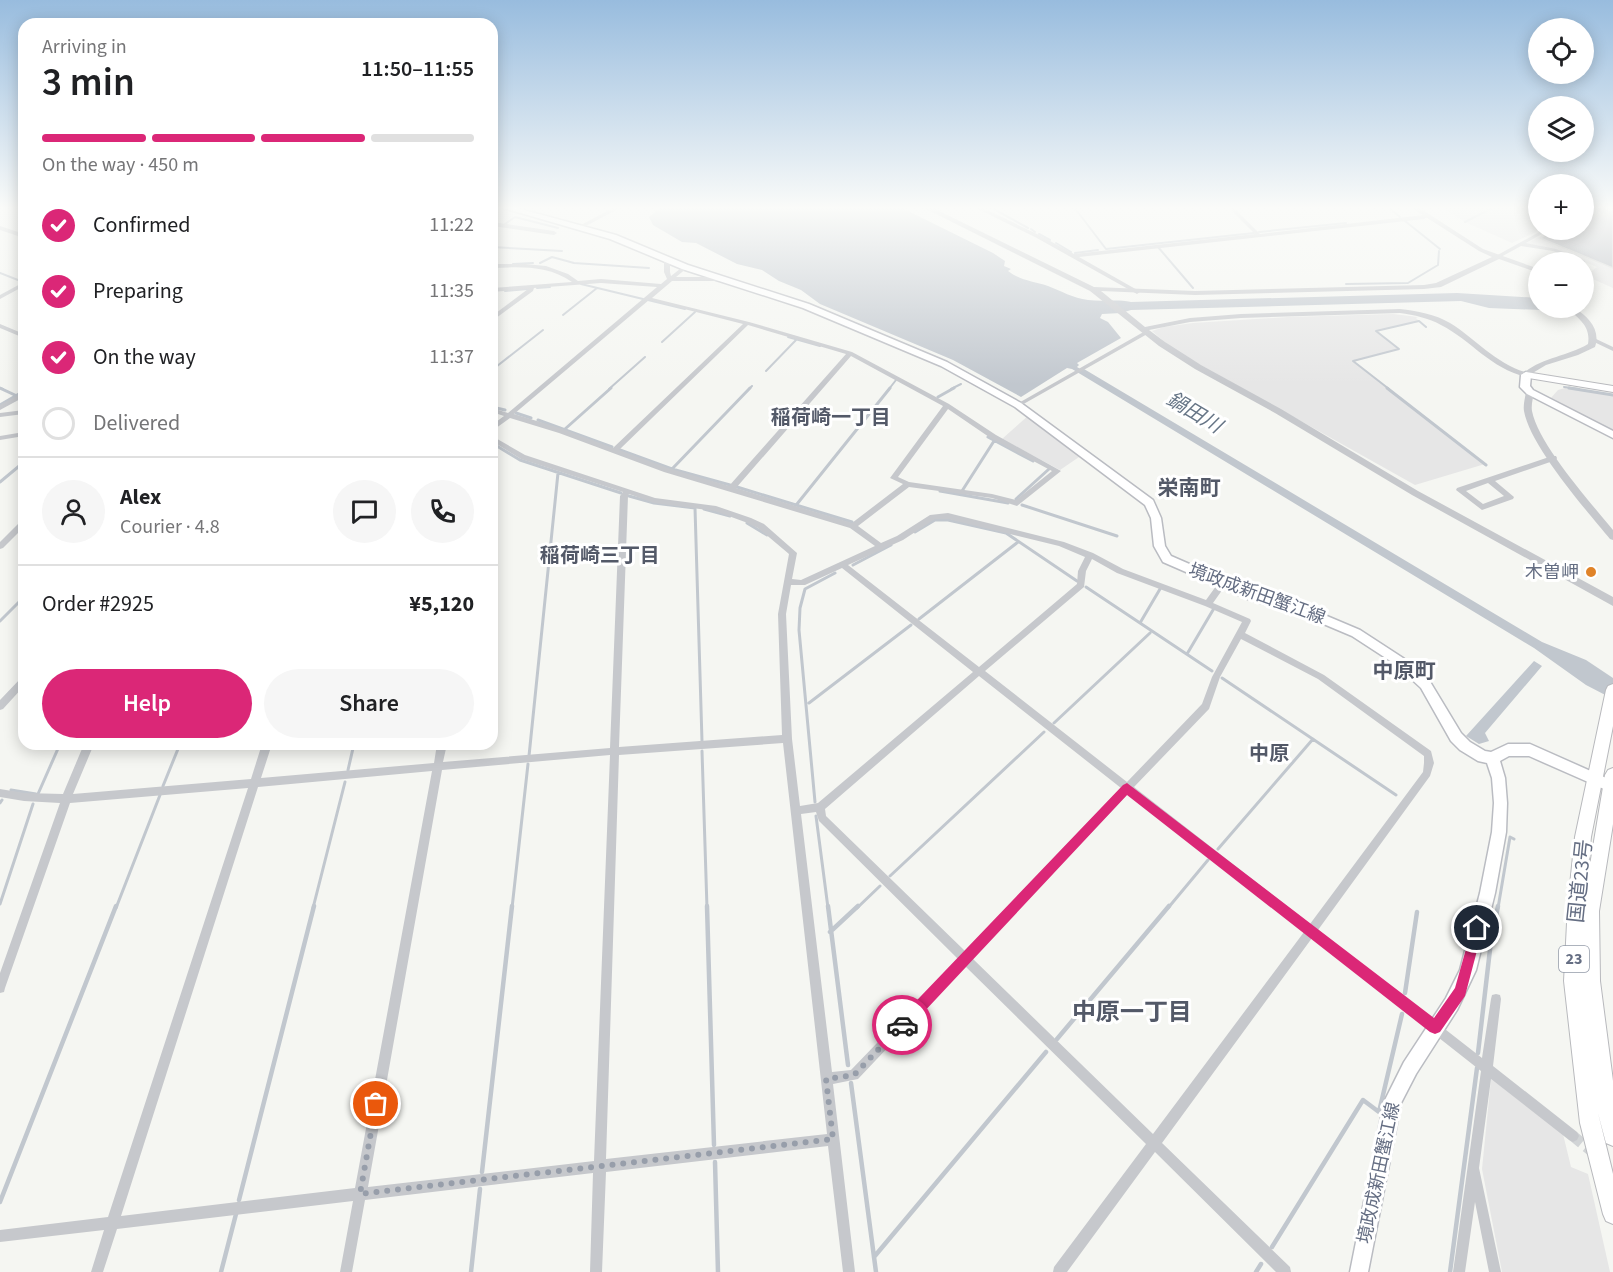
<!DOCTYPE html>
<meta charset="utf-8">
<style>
body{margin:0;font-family:"Source Sans 3","Noto Sans JP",sans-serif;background:#f6f6f6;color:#202124;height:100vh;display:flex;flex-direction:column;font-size:22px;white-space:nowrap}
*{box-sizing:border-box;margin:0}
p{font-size:20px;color:#757577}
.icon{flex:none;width:33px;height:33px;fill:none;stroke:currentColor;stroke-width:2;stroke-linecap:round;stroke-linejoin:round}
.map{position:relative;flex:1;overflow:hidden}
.panel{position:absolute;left:18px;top:18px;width:480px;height:732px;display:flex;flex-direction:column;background:#fff;border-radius:18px;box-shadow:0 3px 15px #0003}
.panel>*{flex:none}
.controls{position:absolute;left:1528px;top:18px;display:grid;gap:12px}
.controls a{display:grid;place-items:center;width:66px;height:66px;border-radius:50%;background:#fff;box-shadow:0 3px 15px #0003;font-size:30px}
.pin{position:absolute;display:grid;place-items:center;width:51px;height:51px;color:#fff;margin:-26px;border:3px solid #fff;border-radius:50%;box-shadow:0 2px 6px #0007}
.courier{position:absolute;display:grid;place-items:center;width:60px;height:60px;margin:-30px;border:4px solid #db2777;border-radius:50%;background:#fff;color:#222;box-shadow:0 2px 8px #0007}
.headline em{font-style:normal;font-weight:600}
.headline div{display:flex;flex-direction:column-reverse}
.headline{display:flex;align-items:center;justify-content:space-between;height:102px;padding:0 24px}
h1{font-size:39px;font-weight:600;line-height:45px}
.bar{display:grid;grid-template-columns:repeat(4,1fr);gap:9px 6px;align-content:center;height:72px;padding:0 24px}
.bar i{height:8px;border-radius:4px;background:#e0e0e0}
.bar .on{background:#db2777}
.bar p{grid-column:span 4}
.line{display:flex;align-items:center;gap:15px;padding:0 24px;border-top:2px solid #e0e0e0}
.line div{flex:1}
.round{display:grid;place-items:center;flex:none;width:63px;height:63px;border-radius:32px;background:#f6f6f6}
ol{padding:0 24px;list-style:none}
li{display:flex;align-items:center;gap:18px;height:66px}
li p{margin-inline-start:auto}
li .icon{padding:6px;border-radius:50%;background:#db2777;color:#fff;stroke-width:4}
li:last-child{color:#757577}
li i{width:33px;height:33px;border:3px solid #e0e0e0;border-radius:50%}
.action{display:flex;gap:12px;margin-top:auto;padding:12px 24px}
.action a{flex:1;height:69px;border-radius:36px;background:#db2777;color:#fff;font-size:24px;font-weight:600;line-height:69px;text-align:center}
.action a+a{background:#f6f6f6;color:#202124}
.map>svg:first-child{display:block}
.built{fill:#e6e6e6}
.water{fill:#c1c7ce}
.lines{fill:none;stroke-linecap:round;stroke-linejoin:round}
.stream-far2{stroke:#c1c7ce;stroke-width:2}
.stream-far1{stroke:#c1c7ce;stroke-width:3}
.stream{stroke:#c1c7ce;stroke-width:4.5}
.building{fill:#aeb2ba;stroke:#d6d7d5;stroke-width:1.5}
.minor-tunnel{stroke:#d1d4d6;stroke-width:11;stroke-dasharray:11 6;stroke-linecap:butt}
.secondary-casing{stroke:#babcc2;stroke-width:3}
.trunk-casing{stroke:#b8b9bd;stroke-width:2}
.minor{fill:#c6c8cc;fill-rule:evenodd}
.tertiary{fill:#c6c8cc;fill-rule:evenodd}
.secondary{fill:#fff;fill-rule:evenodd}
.trunk{fill:#fff;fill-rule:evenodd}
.route{fill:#db2777}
.done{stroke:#979eaa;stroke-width:6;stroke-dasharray:0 10.8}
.poi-dot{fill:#e08328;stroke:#fff;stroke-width:2}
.labels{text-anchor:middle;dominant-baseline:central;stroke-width:6;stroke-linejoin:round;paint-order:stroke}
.shield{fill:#fff;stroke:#939aa8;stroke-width:1.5}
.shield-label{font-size:16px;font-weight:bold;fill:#656e83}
.poi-label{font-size:18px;fill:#656e83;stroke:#fff;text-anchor:end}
.street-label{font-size:18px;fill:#656e83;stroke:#fff}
.water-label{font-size:20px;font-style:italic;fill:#667586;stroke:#fff}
.neighbourhood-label{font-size:20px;font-weight:bold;fill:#535968;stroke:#fff}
.quarter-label{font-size:21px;font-weight:bold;fill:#535968;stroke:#fff}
.near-street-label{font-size:21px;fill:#656e83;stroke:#fff}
.near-neighbourhood-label{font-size:24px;font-weight:bold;fill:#535968;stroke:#fff}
</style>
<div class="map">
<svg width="1613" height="1272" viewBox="0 0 1613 1272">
<rect width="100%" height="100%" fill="#f5f6f2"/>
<path class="built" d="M1441 207H1539L1540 230 1512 243 1465 222Z
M1589 207H1613V288L1586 276 1597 267 1555 250 1527 243 1551 230H1584V210Z
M1393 314 1418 317 1416 318 1419 321 1377 331 1399 349 1354 361 1485 464 1415 485 1174 350 1152 331 1164 327 1193 323 1288 317Z
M1565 388 1613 395V431L1550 399 1558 390Z
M1029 415 1082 455 1060 470 1002 439Z
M1491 1079 1563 1134 1571 1167 1588 1174 1610 1272H1502L1482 1169Z"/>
<path class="water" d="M661 207H900L993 253 1005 261 1004 266 1011 269 1008 271C1021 281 1033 281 1048 286 1061 291 1073 298 1088 300 1103 302 1117 299 1131 302L1457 293 1539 298V308H1557L1566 311 1489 308 1461 301 1131 310 1121 313 1102 314 1100 318 1108 322 1121 338 1077 363 1079 365 1077 367 1082 370 1084 369 1542 642 1586 660 1613 678V699L1586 685 1534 648 1072 369 1067 368 1021 397 953 360 820 304 801 290 779 281 762 270 737 264 696 243 682 242 653 225 649 217Z
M1534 661 1542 666 1485 733 1489 741 1479 744 1466 736Z"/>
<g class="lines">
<path class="stream-far2" d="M990 207 1028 228
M1074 207 1106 249 1254 233
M1388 207 1400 217
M1405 221 1440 249
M1465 222 1494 207
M505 224 515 217 558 228
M1031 229 1035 232
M1259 232 1346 223
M1039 234 1050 240
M1056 243 1071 252
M492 247 562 251
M1158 247 1193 288
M1075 253 1098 250
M540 263 552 257 574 263 649 268
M513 264 533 263
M0 273 23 282
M581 284 643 299
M1346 284 1408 283 1438 265 1439 251
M537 288 550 287
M505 291 528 289
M648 300 685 309
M563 315 597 288
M788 337 820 346
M662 342 695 312
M492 370 543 330
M766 371 796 340
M1564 387 1579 389
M0 388 3 389
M609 389 645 357
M749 389 752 386
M889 389 896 380
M951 389 961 384
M1389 389 1353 361 1399 349 1376 331 1419 321 1426 327"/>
<path class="stream-far1" d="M0 388 17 396
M1387 388 1486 465
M1569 388 1613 395
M938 397 954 388
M0 405 24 391
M492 407 505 410
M516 413 531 418
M538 420 612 447
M565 429 611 388
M988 437 1033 461
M492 443 520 460 621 493
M620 450 672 469 730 485
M672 469 750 388
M0 482 24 462
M737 487 852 522
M940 491 1008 503
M962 491 994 441
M629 496 654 503 695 508
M1016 499 1049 469
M797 504 890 388
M1022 505 1117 536
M695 508 702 741
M704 509 730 516
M747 523 767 535
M915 532 935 520H948L1006 533 1077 581
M853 565 891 545
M1086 587 1212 671
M919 619 1018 542
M0 621 24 597
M1140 623 1160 589
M1187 654 1213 610
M1222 678 1396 795
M809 703 911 625
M1054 723 1150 633
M702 751 707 908
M529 756 558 473
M348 770 354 744
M163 786 180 744
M11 790 36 794
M38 794 60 744
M815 802 799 630 800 608 805 589 835 573
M0 803 2 800
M816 816 828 908
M1218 849 1313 739
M890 876 1044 732
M0 904 33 804
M116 908 160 795
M313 908 345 782
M512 908 528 764
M857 908 880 886
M1168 908 1208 860
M1498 908 1510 837 1514 839"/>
<path class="stream" d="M707 906 714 1145
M828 906 848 1065
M830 932 858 906
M1405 993 1417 912
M1057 1039 1169 906
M1478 1053 1491 941 1498 906
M851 1083 876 1272
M715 1162 718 1272
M482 1172 512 906
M239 1200 314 906
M0 1202 116 906
M1272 1247 1363 1100 1379 1112 1402 1014
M874 1257 1046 1052
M221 1272 236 1214
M471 1272 480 1189
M1256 1272 1261 1264
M1450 1272 1477 1068"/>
</g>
<path class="building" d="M1591 207H1604L1613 211V268L1540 238 1553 230H1584V212Z"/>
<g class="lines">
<path class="minor-tunnel" d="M1573 1136 1594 1153"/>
<defs>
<path id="secondary" d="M500 207H513L616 235 688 265 809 304 947 362 1021 403 1153 500 1161 518 1165 546 1171 556 1256 593 1315 611 1360 630 1403 658 1429 680 1461 733 1470 742 1485 751 1491 752 1508 744H1530L1613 781V793L1529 756H1509L1500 761 1505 778 1507 803 1506 832 1495 893 1476 970 1457 1010 1416 1074 1401 1103 1368 1272H1350L1384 1102 1404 1062 1446 998 1460 970 1480 893 1492 832 1494 803 1492 778 1487 763 1478 761 1460 750 1451 741 1421 688 1395 664 1352 636 1307 617 1248 599 1163 562 1154 546 1151 518 1145 505 1015 407 941 366 803 308 682 269 610 239Z
M1526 372 1531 375 1530 386 1533 390 1613 431V438L1527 394 1520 387 1521 375Z"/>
<path id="trunk" d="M1526 372 1613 386V392L1522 377 1521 375Z
M1613 684V726L1591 837 1585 895 1605 775 1608 770 1613 768V824L1599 911 1600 981 1613 1081V1146L1606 1143 1598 1113 1613 1174V1224L1606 1221 1603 1214 1580 1123 1564 981 1568 904 1575 837 1606 690 1608 686Z"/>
</defs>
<use href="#secondary" class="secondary-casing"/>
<use href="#trunk" class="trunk-casing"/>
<path class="minor" d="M615 207H622L582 228 577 227Z
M974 207H981L1039 235 1074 254 1255 234 1228 207H1233L1260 234 1424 215 1427 217 1424 219 1079 257 1139 291 1140 292 1137 294 1035 237Z
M1584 207H1587L1584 210Z
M492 222 554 231 557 233 554 235 492 226Z
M0 226 24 234V238L0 230Z
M1543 230H1549L1526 243 1556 249 1585 261V263L1579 262 1553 251 1521 246 1499 258 1494 257Z
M667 257 670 259V272L671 276 685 265 687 266V268L676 277H723L726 279 723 281H672L652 298 749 322 852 352 949 404 996 435 1061 471 1017 506 992 498 909 487 858 526 881 543 897 536 930 515 948 513 1064 542 1093 553 1123 569 1206 600 1219 582H1225L1226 584 1225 586 1213 603 1250 619 1251 621 1245 633 1324 675 1431 751 1434 763 1430 776 1318 930 1482 1058 1491 999 1492 995 1496 994 1500 995 1501 999 1493 1066 1577 1132 1579 1136 1577 1140 1573 1142 1569 1140 1491 1079 1479 1168 1501 1272H1489L1475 1202 1465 1272H1453L1481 1071 1312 938 1162 1143 1290 1267 1291 1272H1276L1155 1152 1067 1272H1053L1054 1267 1146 1144 965 966 858 1079 833 1084 855 1272H843L828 1146 606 1172 602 1272H590L593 1173 365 1200 352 1272H340L353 1201 117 1229 103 1272H91L104 1230 0 1242V1230L108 1217 248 788 70 803 5 988 4 992 0 993V973L60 803 24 801 0 797V789L24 793 63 794 84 744H94L73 794 251 779 262 744H272L261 778 434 763 437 744H447L443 762 610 748 620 496 623 492 521 459 492 441V436L525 455 655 498 716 506 751 518 764 524 797 553 792 579 801 580 875 546 850 528 664 472 559 433 510 418 492 431V425L504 416 492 412V408L508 413 657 287 601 283 534 288 533 291 492 321V316L528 289 492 292V288L572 282C547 265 521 267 492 268V264H525L546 266 568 274 578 281 601 279 661 284 667 279 664 272V259ZM649 300 743 324 613 448 563 429 514 414ZM748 325 846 354 729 486 668 468 619 450ZM851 356 943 406 890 478 903 484 852 523 736 488ZM948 409 992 439 1052 471 1016 500 992 494 909 482 898 477ZM629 494 654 503 715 511 745 522 758 528 789 554 778 614 782 735 619 747 628 496ZM935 519H948L1059 546 1085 557 1078 571 1077 584 979 667 848 565 903 540ZM1092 559 1117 573 1205 606 1242 622 1212 677 1202 704 1127 782 985 671 1084 587 1086 571ZM842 568 973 672 818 803 800 806 792 739 786 614 791 585H805ZM1241 639 1318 679 1424 756V763L1423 772 1310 924 1134 787 1209 709 1220 677ZM979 676 1121 788 965 951 826 816 825 809ZM783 743 827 1134 606 1159 619 755ZM610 755 594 1161 368 1187 442 770ZM432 771 355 1188 121 1216 258 787ZM1128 794 1304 932 1153 1134 972 958ZM816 812 819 821 958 959 851 1070 832 1072 801 814Z
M24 282V286L0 299V295Z
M0 324 24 334V338L0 328Z
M1147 330 1150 332 1149 333 1020 406H1016L1015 405Z
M1594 338 1613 347V351L1592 341V339Z
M24 392V397L0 410V405Z
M24 410V414L0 417V413Z
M24 432V436L0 440V436Z
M1552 456H1556L1557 458 1556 460 1495 481 1514 497 1513 499 1482 510 1456 490 1457 488ZM1488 483 1504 496 1483 504 1466 491Z
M24 520V527L3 548 0 549V542L21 521Z
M24 676V686L3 709 0 710V700L21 678Z"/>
<path class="tertiary" d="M922 207H931L1094 287 1195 291 1424 285 1436 283 1492 257 1479 251 1410 207H1418L1483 249 1539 269V273L1499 259 1441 287 1424 289 1195 295 1101 291 1145 327 1190 318 1241 314 1400 309C1417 311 1435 314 1450 323 1476 339 1495 363 1525 372 1544 357 1568 356 1588 344 1591 326 1579 319 1567 308H1575C1588 317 1601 329 1595 347L1578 355 1546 365 1526 377C1490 368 1472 341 1441 325 1429 318 1414 315 1400 313L1241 318 1190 322 1149 330 1165 342 1201 365 1281 409 1418 491 1613 597V606L1412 495 1275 413 1195 369 1159 346 1090 291Z
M1530 389 1534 392C1533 398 1531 405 1532 411 1538 444 1591 503 1613 530V540L1610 539C1586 510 1530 446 1524 411 1523 405 1525 398 1526 392Z"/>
<use href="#secondary" class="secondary"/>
<use href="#trunk" class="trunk"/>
</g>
<linearGradient id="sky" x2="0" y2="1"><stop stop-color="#98bcde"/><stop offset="0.54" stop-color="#fafbf9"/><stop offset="1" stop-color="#fafbf9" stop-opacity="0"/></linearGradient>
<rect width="1613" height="385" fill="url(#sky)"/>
<path class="route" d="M1127 783 1434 1018 1455 988 1473 924H1482L1483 928 1465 996 1440 1032 1435 1034 1430 1032 1127 795 907 1030 902 1031 898 1030 896 1025 898 1020 1123 785Z"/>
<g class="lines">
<path class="done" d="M376 1104 360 1194 833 1139 826 1079 854 1075 902 1025"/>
</g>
<circle class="poi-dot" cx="1591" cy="572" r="6"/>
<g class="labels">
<rect class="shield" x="1559" y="946" width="30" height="26" rx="4.5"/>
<g class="shield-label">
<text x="1574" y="959">23</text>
</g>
<g class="poi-label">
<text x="1579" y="572">木曽岬</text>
</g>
<g class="street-label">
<text transform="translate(1257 594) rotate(20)">境政成新田蟹江線</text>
<text transform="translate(1379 1173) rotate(-78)">境政成新田蟹江線</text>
</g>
<g class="water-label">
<text transform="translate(1194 413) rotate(31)">鍋田川</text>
</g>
<g class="neighbourhood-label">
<text x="831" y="418">稲荷崎一丁目</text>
<text x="600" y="556">稲荷崎三丁目</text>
<text x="1269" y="754">中原</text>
</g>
<g class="quarter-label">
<text x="1189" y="488">栄南町</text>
<text x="1404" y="671">中原町</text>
</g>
<g class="near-street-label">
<text transform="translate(1580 881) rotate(-84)">国道23号</text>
</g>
<g class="near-neighbourhood-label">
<text x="1132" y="1012">中原一丁目</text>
</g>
</g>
</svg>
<div class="controls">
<a><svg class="icon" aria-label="locate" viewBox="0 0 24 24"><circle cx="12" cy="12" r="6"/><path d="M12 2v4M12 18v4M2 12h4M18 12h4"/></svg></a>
<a><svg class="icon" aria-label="layers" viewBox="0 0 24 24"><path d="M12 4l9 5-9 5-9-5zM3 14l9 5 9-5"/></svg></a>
<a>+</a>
<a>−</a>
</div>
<div class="pin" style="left:376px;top:1104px;background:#ea580c"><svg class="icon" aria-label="bag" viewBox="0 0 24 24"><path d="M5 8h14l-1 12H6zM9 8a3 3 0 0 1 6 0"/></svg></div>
<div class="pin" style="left:1477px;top:928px;background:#1f2937"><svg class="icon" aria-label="home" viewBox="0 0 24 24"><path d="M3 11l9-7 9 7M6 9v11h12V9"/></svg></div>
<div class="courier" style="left:902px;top:1025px"><svg class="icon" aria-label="car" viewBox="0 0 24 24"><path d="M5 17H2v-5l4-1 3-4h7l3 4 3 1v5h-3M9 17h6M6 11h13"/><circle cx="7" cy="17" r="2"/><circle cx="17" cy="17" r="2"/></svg></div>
<section class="panel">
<div class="headline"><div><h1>3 min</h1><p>Arriving in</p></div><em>11:50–11:55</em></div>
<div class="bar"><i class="on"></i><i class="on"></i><i class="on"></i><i></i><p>On the way · 450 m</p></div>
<ol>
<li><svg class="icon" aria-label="check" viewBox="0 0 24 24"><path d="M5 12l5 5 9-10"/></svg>Confirmed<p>11:22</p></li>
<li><svg class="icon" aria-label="check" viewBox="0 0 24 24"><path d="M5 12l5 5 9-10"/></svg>Preparing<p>11:35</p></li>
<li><svg class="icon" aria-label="check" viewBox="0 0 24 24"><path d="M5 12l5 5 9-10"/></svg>On the way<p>11:37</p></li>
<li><i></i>Delivered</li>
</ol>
<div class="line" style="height:108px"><a class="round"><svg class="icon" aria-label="person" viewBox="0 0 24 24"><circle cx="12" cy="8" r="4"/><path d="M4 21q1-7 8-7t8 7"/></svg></a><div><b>Alex</b><p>Courier · 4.8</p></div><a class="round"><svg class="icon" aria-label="chat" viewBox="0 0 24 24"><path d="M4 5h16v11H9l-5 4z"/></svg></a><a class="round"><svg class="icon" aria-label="phone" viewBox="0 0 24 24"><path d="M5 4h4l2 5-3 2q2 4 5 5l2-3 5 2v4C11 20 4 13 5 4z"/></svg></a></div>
<div class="line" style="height:78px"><div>Order #2925</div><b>¥5,120</b></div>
<div class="action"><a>Help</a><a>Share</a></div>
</section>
</div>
